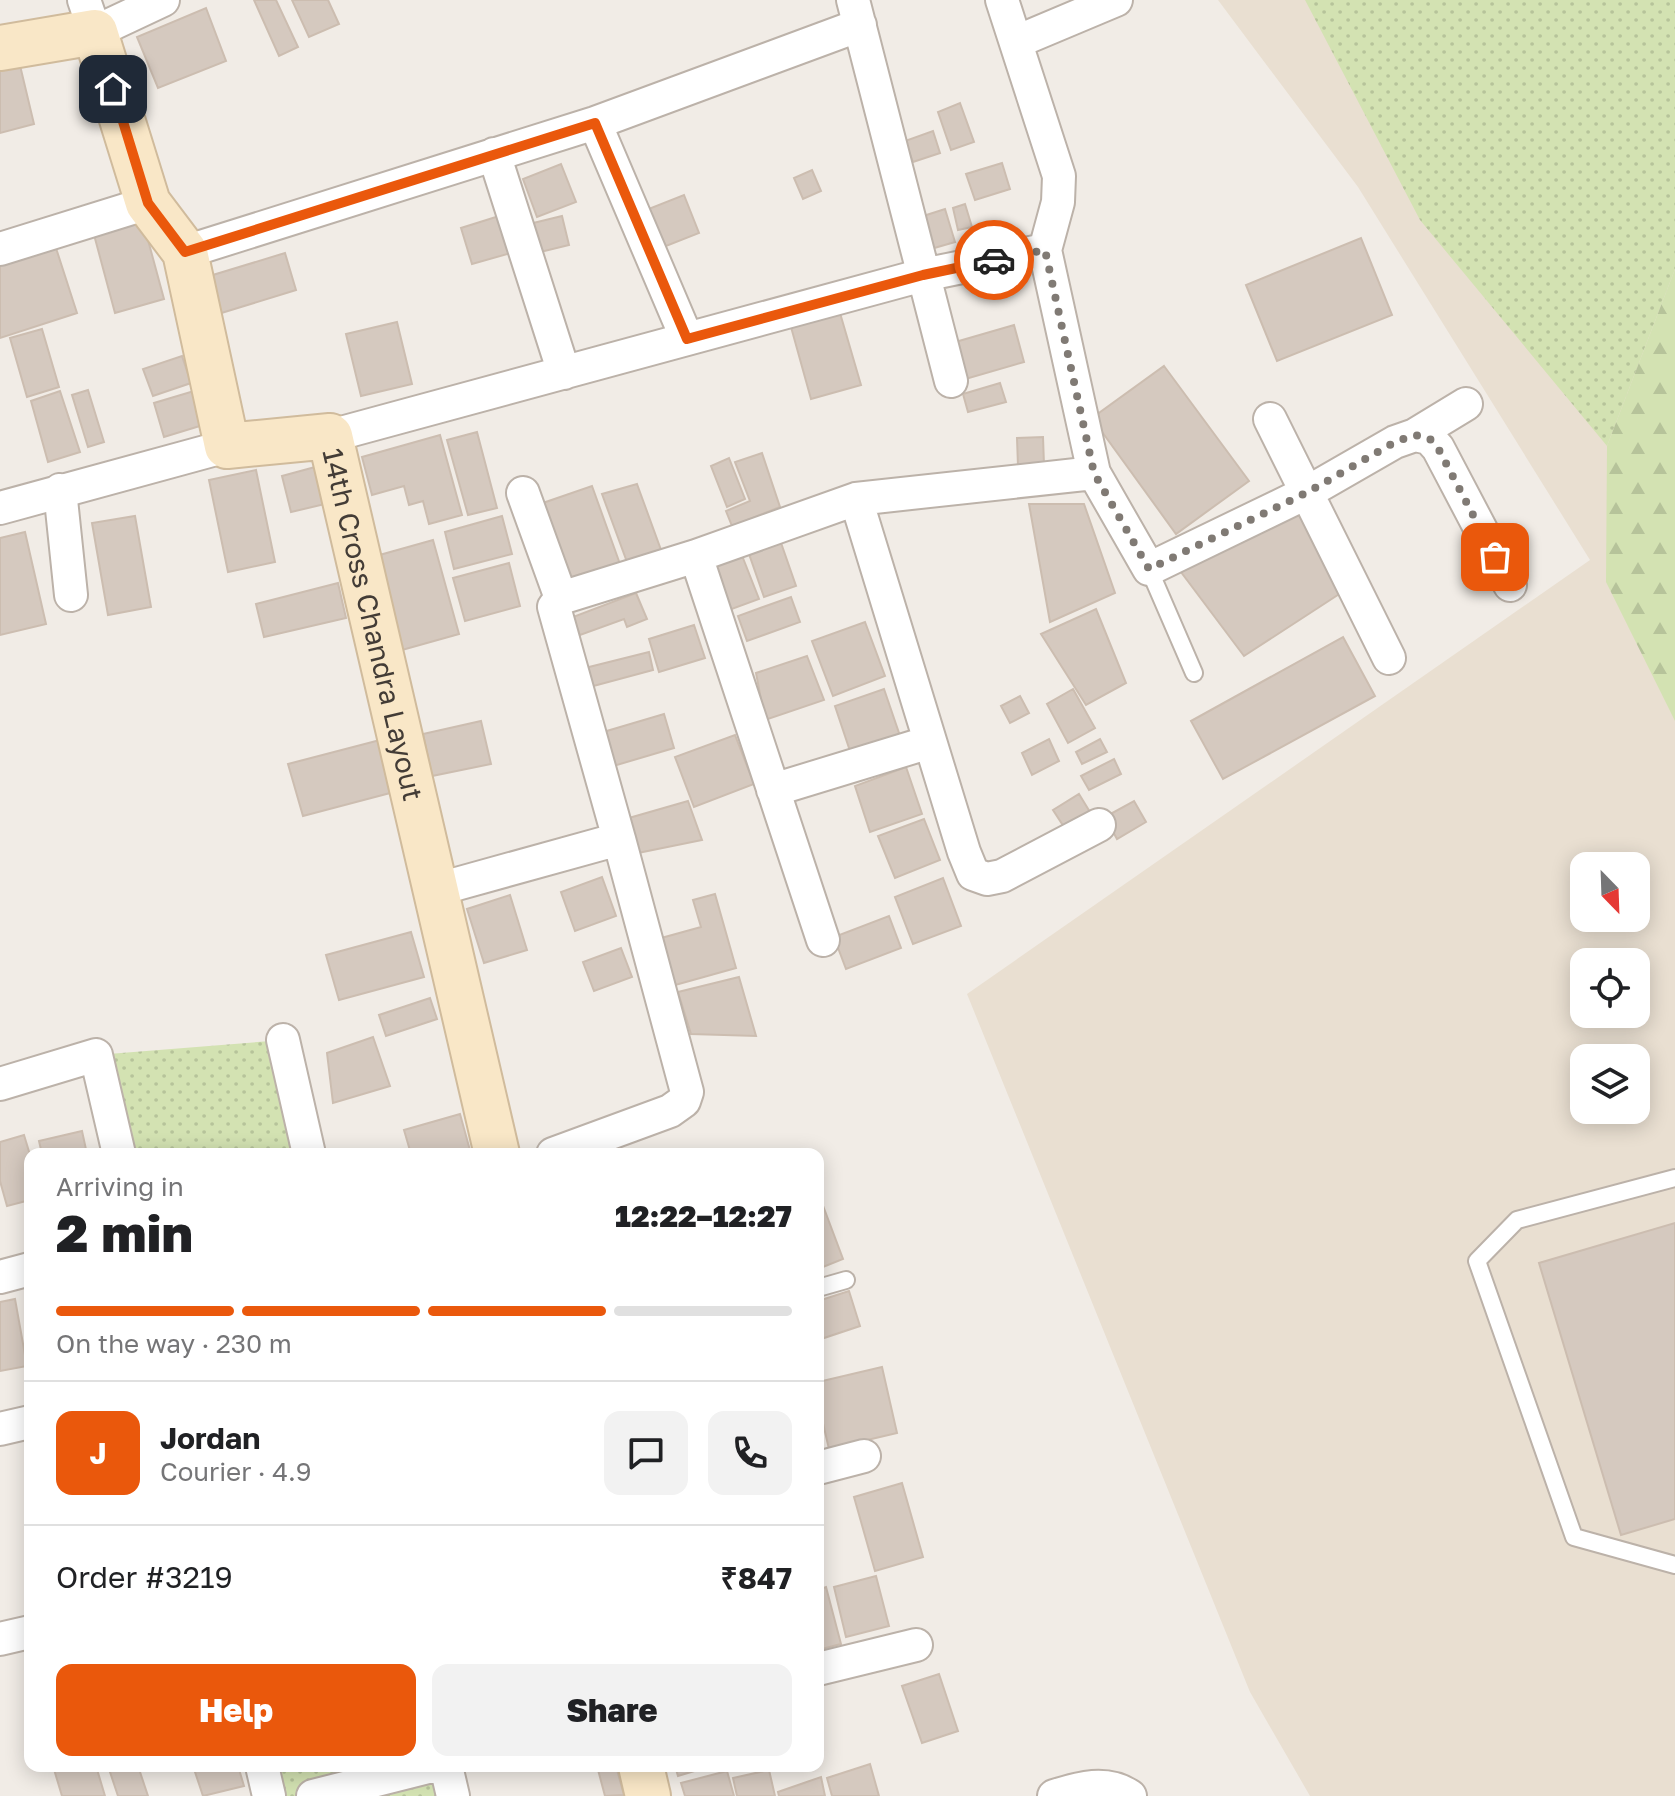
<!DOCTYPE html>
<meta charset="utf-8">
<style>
body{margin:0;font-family:"Golos Text",sans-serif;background:#f2f2f2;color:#202124;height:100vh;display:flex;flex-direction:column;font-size:30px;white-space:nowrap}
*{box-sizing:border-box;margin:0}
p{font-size:26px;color:#757577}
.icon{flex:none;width:44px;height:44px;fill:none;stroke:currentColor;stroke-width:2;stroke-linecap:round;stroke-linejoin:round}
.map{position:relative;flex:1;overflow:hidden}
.panel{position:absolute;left:24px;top:1148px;width:800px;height:624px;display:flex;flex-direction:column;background:#fff;border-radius:16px;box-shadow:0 4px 20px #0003}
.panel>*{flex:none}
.needle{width:52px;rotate:157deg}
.fabs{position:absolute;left:1570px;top:852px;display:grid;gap:16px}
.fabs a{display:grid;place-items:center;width:80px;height:80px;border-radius:16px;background:#fff;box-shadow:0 4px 20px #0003;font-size:40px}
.pin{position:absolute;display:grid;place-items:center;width:68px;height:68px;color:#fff;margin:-34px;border-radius:16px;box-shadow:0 4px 12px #0006}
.courier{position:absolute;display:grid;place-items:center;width:80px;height:80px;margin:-40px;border:6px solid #ea580c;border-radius:50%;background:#fff;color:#222;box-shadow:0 2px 10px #0007}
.headline em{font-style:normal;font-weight:800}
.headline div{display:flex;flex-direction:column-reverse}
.headline{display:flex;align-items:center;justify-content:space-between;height:136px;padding:0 32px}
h1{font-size:52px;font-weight:800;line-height:60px}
.bar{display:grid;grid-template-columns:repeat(4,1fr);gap:12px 8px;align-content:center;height:96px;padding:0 32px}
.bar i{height:10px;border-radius:6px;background:#e0e0e0}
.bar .on{background:#ea580c}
.bar p{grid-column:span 4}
.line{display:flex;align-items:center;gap:20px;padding:0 32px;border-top:2px solid #e0e0e0}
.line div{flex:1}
.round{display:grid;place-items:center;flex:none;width:84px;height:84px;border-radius:16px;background:#f2f2f2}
.button{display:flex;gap:16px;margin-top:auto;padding:16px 32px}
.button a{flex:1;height:92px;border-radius:16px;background:#ea580c;color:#fff;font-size:32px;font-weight:800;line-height:92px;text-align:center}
.button a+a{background:#f2f2f2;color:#202124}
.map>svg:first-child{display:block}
.education{fill:#e9dfd1;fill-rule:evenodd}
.green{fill:url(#green-dots)}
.forest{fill:url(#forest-firs)}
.building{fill:#d5c9bf;stroke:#ccbdb0;stroke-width:2}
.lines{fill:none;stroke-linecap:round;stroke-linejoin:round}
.lane-casing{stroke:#bcb2a9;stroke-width:20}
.street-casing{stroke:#bcb2a9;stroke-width:36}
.secondary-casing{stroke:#d0bb9c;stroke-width:48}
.lane{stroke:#fff;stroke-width:16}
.street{stroke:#fff;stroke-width:32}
.secondary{stroke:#f9e7c7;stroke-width:44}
.done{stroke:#807a74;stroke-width:8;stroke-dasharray:0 14.4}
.route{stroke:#ea580c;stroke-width:10}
.labels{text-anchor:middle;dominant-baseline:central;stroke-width:6;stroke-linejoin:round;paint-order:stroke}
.street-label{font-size:28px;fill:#433c36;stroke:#fff}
</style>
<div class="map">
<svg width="1675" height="1796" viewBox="0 0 1675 1796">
<defs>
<pattern id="green-dots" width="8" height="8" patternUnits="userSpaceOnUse" patternTransform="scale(2)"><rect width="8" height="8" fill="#d3e2b2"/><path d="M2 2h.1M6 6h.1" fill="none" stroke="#b6c39a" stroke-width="1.8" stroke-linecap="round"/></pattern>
<pattern id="forest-firs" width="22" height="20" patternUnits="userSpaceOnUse" patternTransform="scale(2)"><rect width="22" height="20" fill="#d3e2b2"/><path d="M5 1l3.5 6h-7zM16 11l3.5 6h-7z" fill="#b6c39a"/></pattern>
</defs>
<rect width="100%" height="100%" fill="#f1ece6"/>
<path class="education" d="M1218 0H1675V1796H1310L1250 1692 967 994 1590 560 1358 187ZM1584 866H1636V918H1584ZM1584 962H1636V1014H1584ZM1584 1058H1636V1110H1584Z"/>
<path class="green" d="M1305 0H1675V269L1607 446 1420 220Z
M283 1040 309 1154H119L96 1055Z
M262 1766H446L453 1796H269Z"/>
<path class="forest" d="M1675 269V721L1606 582 1607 446Z"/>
<path class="building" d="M254 0H276L298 47 279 56Z
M292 0H328L339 24 309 37Z
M206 8 226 61 158 88 137 37Z
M18 57 34 124 0 133V61Z
M960 103 974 142 951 150 938 112Z
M933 131 940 153 913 162 905 141Z
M1002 163 1010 189 975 200 966 174Z
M561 164 576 202 537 217 523 179Z
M812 170 821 191 803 199 794 178Z
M684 195 699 233 661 248 646 210Z
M965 204 972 227 958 230 953 208Z
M945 209 955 242 924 251 914 219Z
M499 216 511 253 472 264 461 228Z
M562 216 569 245 532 254 525 225Z
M142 218 164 299 115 313 93 231Z
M1361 238 1392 315 1277 361 1246 285Z
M55 245 77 313 0 338V263Z
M285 253 296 290 215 315 203 278Z
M840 313 861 385 811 399 791 327Z
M397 322 412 384 361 396 346 334Z
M1014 325 1024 362 962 380 952 343Z
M42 329 59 387 27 397 10 338Z
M182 356 191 383 153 396 143 369Z
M1164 366 1249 481 1176 534 1092 418Z
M1000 383 1006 402 968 412 963 394Z
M88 390 104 442 88 447 72 395Z
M60 391 80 452 48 462 31 401Z
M194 391 203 425 164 437 154 403Z
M477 432 497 508 468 515 447 440Z
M440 435 462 515 429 524 423 501 409 505 404 486 372 495 362 457Z
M1043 437 1044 465 1018 466 1017 438Z
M762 453 780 507 732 526 726 511 750 501 735 462Z
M729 458 745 499 727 507 711 466Z
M315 467 325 504 291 512 282 476Z
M256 470 275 562 228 572 209 480Z
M637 484 661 550 627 562 602 494Z
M592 486 620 564 561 582 540 504Z
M1290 502 1350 587 1244 656 1181 572Z
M1029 504H1084L1115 593 1050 622Z
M135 516 151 607 108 615 92 523Z
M502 516 512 554 454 569 445 532Z
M25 532 46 624 0 635V538Z
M433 540 459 634 402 650 376 556Z
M780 540 796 586 764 597 748 551Z
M741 553 759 599 729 610 712 564Z
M509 563 520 606 465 621 453 578Z
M338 583 346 618 264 637 256 604Z
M636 593 647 619 627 627 624 619 580 635 573 617Z
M791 597 800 622 747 641 738 616Z
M1096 609 1126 683 1086 705 1041 634Z
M865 622 885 676 833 696 812 641Z
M694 625 705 658 659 672 649 639Z
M1343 637 1375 696 1223 779 1191 721Z
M649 652 653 670 586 688 581 669Z
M807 656 824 700 765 720 756 673Z
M884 689 900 736 851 754 835 706Z
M1073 689 1095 728 1068 743 1047 704Z
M1020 696 1029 713 1010 723 1001 706Z
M664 714 674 748 610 767 600 733Z
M481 721 491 764 432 776 423 734Z
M735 735 754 784 694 807 675 757Z
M1049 739 1059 761 1032 775 1022 753Z
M1100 739 1107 752 1082 764 1076 752Z
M380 740 394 792 303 816 288 764Z
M1114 759 1121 774 1089 790 1081 776Z
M906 767 922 814 870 832 855 786Z
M1079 794 1093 817 1068 833 1053 810Z
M688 801 702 840 623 856 615 822Z
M1134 801 1146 822 1117 839 1105 817Z
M924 819 940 860 895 878 878 836Z
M602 877 616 916 575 931 561 892Z
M943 878 961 926 913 944 895 897Z
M715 894 736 968 668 987 654 940 701 927 693 900Z
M510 895 527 950 484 963 467 909Z
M889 916 901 948 846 969 834 937Z
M411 932 424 977 339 1000 326 955Z
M621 948 632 977 594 991 583 962Z
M739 977 756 1036 691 1034 678 992Z
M430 998 437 1019 386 1036 379 1015Z
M373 1037 390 1086 333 1103 327 1053Z
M460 1114 471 1154H411L404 1130Z
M82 1131 87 1154H42L39 1141Z
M24 1135 30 1155V1200L7 1206 0 1181V1142Z
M822 1203 843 1259 818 1269V1205Z
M1675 1223V1519L1621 1535 1539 1263Z
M849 1291 860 1326 818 1340V1301Z
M15 1299 27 1366 0 1371V1302Z
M882 1367 897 1433 829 1449 818 1402V1382Z
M902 1483 923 1557 875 1571 854 1497Z
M876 1576 889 1626 846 1637 834 1587Z
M826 1587 841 1644 818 1650V1590Z
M939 1674 958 1731 922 1743 902 1686Z
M870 1764 879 1796H832L827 1778Z
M53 1766H96L105 1796H62Z
M108 1766H138L148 1796H118Z
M193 1766H238L244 1786 203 1796Z
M597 1766H616L624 1795 605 1796Z
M675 1766H711L678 1776Z
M769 1770 775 1796H737L733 1778Z
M727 1771 734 1796H685L681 1783Z
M821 1777 825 1796H779L778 1792Z"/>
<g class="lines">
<defs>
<path id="lane" d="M1149 569 1194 673
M1675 1178 1517 1220 1477 1261 1574 1537 1675 1565
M818 1288 846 1280"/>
<path id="street" d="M84 0 95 32 163 0
M853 0 951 381
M1016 42 1116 0
M595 123 687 339
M494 154 564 373
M0 249 148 203
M1045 250 1094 473 1149 569 1308 492 1395 442 1415 435 1429 438 1438 448 1510 585
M185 252 595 123 860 25
M1270 419 1389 658
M1415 435 1466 404
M330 436 923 275 1045 250 1058 202 1059 176 1002 0
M60 490 71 595
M523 493 561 598
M856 499 964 852 973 874 987 879 1002 876 1099 825
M0 508 227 446
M773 790 930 742
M435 890 619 839 554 607 561 598 696 556
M823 940 696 556 856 499 1094 473
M283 1040 309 1154
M0 1084 96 1055 119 1154
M553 1154 670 1111 684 1101 687 1092 619 839
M0 1277 30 1269
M0 1429 30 1422
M818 1468 864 1456
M0 1639 30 1632
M818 1669 916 1645
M262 1766 269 1796
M446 1766 453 1796
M313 1796 432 1766
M1054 1796C1080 1788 1106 1780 1130 1796"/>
<g id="secondary">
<path id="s1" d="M0 48 95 32 148 203 185 252 227 446 330 436 497 1154"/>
<path d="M641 1766 648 1796"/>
</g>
</defs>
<use href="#lane" class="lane-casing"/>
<use href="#street" class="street-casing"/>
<use href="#secondary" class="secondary-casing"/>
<use href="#lane" class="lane"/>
<use href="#street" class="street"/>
<use href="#secondary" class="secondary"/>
</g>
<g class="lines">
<path class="done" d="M994 260 1045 250 1094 473 1149 569 1308 492 1395 442 1415 435 1429 438 1438 448 1495 557"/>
<path class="route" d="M113 89 148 203 185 252 595 123 687 339 923 275 994 260"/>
</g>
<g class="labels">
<g class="street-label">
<text stroke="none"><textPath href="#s1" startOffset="832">14th Cross Chandra Layout</textPath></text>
</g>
</g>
</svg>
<div class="fabs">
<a><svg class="needle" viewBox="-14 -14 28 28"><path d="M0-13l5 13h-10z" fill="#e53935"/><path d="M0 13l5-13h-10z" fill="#757577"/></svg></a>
<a><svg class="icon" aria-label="locate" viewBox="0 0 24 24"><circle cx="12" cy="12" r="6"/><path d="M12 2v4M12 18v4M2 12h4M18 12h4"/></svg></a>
<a><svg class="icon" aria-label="layers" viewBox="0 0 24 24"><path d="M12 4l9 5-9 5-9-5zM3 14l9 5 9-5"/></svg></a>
</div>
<div class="pin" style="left:1495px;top:557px;background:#ea580c"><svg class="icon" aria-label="bag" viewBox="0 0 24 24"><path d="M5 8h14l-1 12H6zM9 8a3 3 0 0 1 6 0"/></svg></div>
<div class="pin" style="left:113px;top:89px;background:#1f2937"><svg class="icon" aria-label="home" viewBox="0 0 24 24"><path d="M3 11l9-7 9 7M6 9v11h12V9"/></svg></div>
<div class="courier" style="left:994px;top:260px"><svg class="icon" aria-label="car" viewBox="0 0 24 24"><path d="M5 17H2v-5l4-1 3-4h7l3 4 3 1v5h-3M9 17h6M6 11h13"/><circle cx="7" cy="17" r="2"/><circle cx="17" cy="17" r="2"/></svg></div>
<section class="panel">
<div class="headline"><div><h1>2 min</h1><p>Arriving in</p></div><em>12:22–12:27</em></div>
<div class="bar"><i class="on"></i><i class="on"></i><i class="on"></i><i></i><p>On the way · 230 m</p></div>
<div class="line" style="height:144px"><b class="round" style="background:#ea580c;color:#fff">J</b><div><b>Jordan</b><p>Courier · 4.9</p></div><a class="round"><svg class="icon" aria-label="chat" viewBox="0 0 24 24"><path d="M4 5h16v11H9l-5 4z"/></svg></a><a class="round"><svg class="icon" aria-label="phone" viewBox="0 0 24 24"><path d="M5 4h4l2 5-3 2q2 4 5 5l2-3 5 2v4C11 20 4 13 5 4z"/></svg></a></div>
<div class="line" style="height:104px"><div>Order #3219</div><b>₹847</b></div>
<div class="button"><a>Help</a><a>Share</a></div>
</section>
</div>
